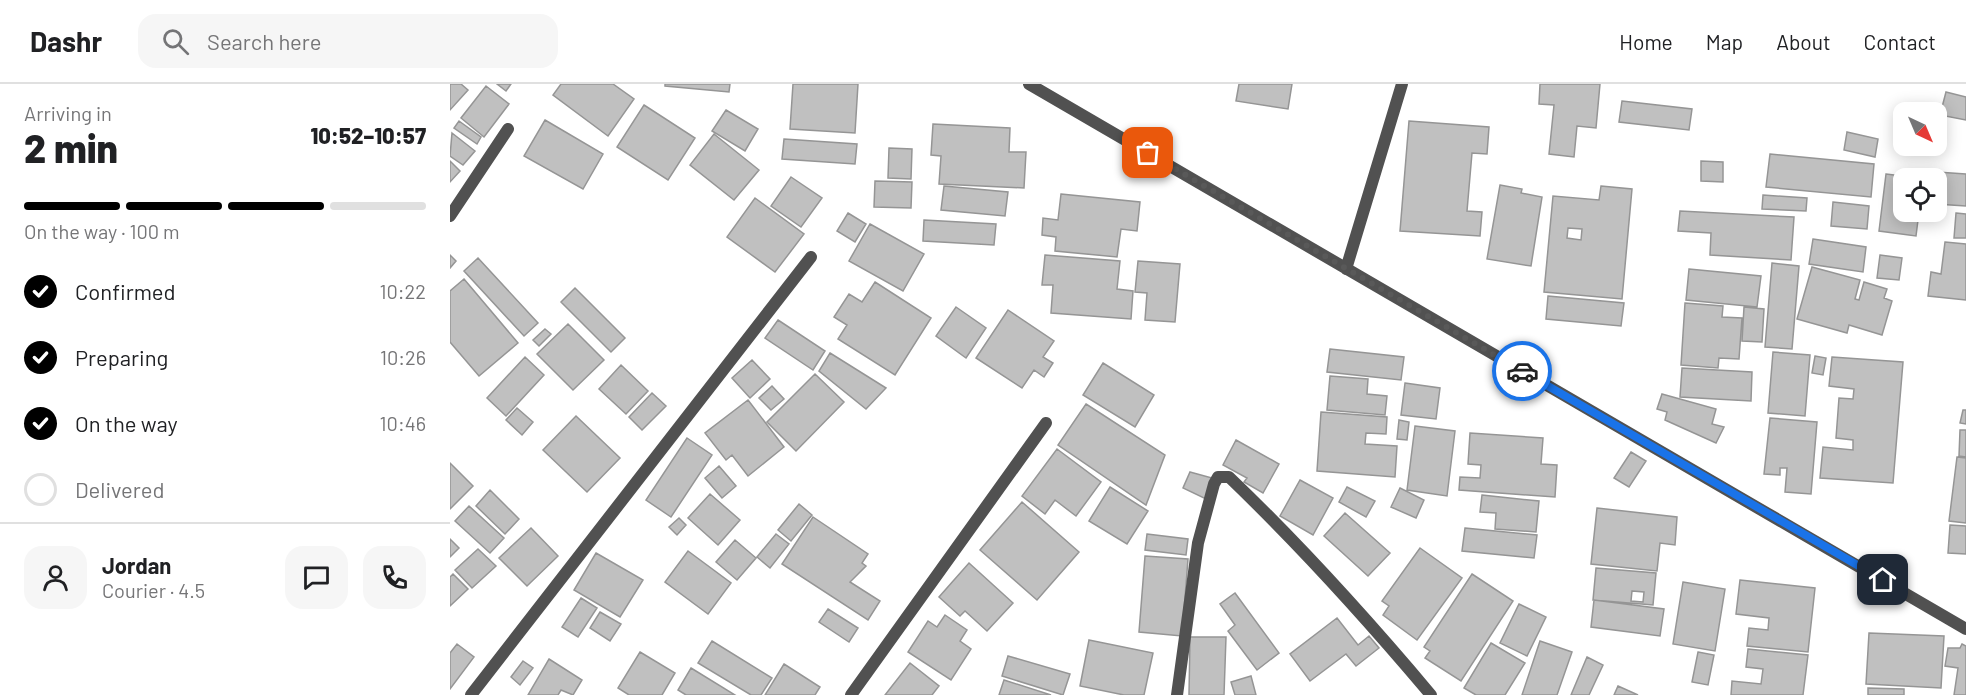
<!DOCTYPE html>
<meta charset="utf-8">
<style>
body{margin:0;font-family:Barlow,sans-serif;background:#f6f6f6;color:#202124;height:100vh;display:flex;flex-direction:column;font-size:22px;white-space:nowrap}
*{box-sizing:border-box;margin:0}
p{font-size:20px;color:#757577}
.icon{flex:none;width:33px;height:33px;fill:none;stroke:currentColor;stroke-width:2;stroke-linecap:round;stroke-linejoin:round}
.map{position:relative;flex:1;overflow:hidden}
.side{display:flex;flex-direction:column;background:#fff;width:450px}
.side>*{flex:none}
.needle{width:39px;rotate:136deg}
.controls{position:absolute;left:1443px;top:18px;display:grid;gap:12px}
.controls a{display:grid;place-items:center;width:54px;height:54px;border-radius:12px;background:#fff;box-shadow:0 3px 15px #0003;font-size:30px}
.pin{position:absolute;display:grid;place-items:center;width:51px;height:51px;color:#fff;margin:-26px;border-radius:12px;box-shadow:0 3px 9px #0006}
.courier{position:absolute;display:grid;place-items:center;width:60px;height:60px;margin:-30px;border:4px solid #1a73e8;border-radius:50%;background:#fff;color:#222;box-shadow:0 2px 8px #0007}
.overview em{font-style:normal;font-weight:800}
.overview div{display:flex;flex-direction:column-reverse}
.overview{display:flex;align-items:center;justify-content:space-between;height:102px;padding:0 24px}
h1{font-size:39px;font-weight:800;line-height:45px}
.bar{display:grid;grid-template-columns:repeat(4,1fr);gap:9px 6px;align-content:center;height:72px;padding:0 24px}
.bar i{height:8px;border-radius:4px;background:#e0e0e0}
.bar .current{background:#000}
.bar p{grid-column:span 4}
.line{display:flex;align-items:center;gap:15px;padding:0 24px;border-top:2px solid #e0e0e0}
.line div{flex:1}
.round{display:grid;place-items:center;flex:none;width:63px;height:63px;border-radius:18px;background:#f6f6f6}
ol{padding:0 24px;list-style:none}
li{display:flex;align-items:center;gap:18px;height:66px}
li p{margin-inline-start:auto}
li .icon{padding:6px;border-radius:50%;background:#000;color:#fff;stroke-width:4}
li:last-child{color:#757577}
li i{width:33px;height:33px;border:3px solid #e0e0e0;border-radius:50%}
header{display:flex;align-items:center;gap:36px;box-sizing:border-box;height:84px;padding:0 30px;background:#fff;border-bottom:2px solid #e0e0e0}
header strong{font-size:28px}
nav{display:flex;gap:33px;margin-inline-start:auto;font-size:21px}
.search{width:420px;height:54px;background:#f6f6f6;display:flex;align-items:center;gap:15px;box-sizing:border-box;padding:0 21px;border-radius:18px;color:#757577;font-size:22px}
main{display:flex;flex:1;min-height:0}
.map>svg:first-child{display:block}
.building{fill:#c0c0c0;stroke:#959595;stroke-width:1.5;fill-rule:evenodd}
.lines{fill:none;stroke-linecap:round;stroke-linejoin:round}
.street{stroke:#515151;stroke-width:12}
.done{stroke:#595959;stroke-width:6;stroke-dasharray:0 10.8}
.route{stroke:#1a73e8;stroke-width:8}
</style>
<header>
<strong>Dashr</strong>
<div class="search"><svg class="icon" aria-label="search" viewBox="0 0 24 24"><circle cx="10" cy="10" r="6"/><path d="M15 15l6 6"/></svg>Search here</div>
<nav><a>Home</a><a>Map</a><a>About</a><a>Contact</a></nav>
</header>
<main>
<section class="side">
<div class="overview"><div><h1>2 min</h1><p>Arriving in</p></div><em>10:52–10:57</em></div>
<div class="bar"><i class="current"></i><i class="current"></i><i class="current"></i><i></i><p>On the way · 100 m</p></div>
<ol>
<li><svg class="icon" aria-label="check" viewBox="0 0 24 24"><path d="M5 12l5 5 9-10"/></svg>Confirmed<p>10:22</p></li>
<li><svg class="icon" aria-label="check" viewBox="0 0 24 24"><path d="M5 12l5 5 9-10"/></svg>Preparing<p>10:26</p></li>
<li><svg class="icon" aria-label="check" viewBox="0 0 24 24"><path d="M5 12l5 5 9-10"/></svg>On the way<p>10:46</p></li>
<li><i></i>Delivered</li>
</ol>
<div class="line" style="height:108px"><a class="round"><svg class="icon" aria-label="person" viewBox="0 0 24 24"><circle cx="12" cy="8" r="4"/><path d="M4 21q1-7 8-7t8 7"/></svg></a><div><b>Jordan</b><p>Courier · 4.5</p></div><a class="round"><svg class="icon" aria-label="chat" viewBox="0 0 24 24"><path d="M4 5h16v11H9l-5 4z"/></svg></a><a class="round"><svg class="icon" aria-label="phone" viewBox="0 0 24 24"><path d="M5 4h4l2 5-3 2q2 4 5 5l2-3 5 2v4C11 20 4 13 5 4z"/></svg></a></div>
</section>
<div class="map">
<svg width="1516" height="611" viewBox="0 0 1516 611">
<rect width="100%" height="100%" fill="#fff"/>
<path class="building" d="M0 0H11L18 6 0 26Z
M47 0H61L56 7Z
M111 0H163L184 15 158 52 103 11Z
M215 0H280L279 8 215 2Z
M343 0H408L405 49 340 45Z
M789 0H842L838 25 786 17Z
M1090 0H1150L1146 44 1127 42 1124 73 1099 70 1104 21 1089 20Z
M36 2 59 20 34 53 11 34Z
M1496 8 1516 13V36L1490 31Z
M1172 17 1242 25 1239 46 1169 38Z
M194 21 245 54 218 96 167 63Z
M276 26 308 45 295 67 262 47Z
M95 36 153 70 133 105 74 72Z
M9 37 31 53 27 60 4 44Z
M959 37 1039 43 1037 70 1022 69 1017 127 1032 128 1030 152 950 147Z
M483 40 560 44 559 68H576L574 104 489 100 491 72 481 71Z
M1397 48 1428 55 1425 73 1394 66Z
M2 49 25 67 13 81 0 72Z
M264 50 309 86 284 116 240 81Z
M334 55 407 60 405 80 332 75Z
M439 64 462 65 461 95 438 94Z
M1320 70 1424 80 1421 113 1316 103Z
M0 77 10 87 0 98Z
M1251 77 1273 78V98L1251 97Z
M1487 88 1516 90V122L1486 120Z
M1436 90 1468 94H1454V128H1469L1466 152 1429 147Z
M341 93 372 114 351 143 321 122Z
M425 97 462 98 461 124 424 123Z
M1050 101 1072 105 1071 109 1092 113 1081 182 1037 175Z
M494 102 558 108 555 132 491 126Z
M1151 102 1182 105 1172 215 1094 208 1103 112 1149 116ZM1118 144 1132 145 1131 156 1117 154Z
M611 110 690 118 687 147 671 145 667 173 605 167 606 153 592 151 593 134 608 136Z
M1313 111 1357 114 1356 127 1312 125Z
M305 114 354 150 325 188 277 153Z
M1383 118 1419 122 1417 145 1381 142Z
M1230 127 1344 133 1341 176 1260 171 1261 149 1228 147Z
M398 129 416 140 405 158 387 147Z
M1506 129 1516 130V154H1504Z
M474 136 546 140 544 161 473 157Z
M420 140 474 170 453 207 399 177Z
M1363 155 1416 163 1413 188 1359 180Z
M1495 158 1516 160V216L1478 212 1481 188 1491 190Z
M0 171 6 177 0 184Z
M595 171 670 177 667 205 683 207 681 235 601 229 603 201H592Z
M1430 171 1452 174 1449 196 1427 194Z
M28 174 88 239 74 252 14 187Z
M688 177 730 180 725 238 695 236 697 209 685 208Z
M1322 179 1349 182 1342 265 1315 263Z
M1362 183 1410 196 1405 215 1409 216 1414 198 1437 205 1434 214 1442 217 1432 251 1399 241 1397 249 1347 235Z
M1239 185 1311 192 1307 223 1236 216Z
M14 195 68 259 29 292 0 258V207Z
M425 198 481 234 445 291 388 255 397 241 384 233 399 210 412 218Z
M125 204 175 254 161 268 111 218Z
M1098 212 1174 219 1171 242 1096 235Z
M1235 219 1273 222 1272 233 1292 234 1289 275 1269 274 1268 284 1231 281Z
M506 223 536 244 516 274 486 252Z
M1294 223 1314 225 1312 258 1292 257Z
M558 226 604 257 593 273 603 279 594 293 584 286 572 304 526 274Z
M328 236 375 267 363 286 315 254Z
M118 240 154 276 123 306 87 270Z
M95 245 101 250 89 262 83 256Z
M880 265 954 273 951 296 877 288Z
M1323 268 1360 271 1355 332 1318 329Z
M380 269 436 304 416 325 369 287Z
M1365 272 1376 274 1373 291 1362 289Z
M75 273 94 291 56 332 37 314Z
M1382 273 1453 278 1443 399 1370 394 1373 363 1403 366V356L1386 354 1389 314 1403 315 1404 305 1379 302Z
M302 276 320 295 300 314 282 294Z
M653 279 704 311 685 343 633 311Z
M171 281 198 307 176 330 149 305Z
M1232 284 1302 288 1301 317 1230 313Z
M365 290 394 318 346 367 317 338Z
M880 292 918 295 917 310 937 312 935 331 877 326Z
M955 299 990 304 986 335 951 331Z
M322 302 334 315 321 326 309 314Z
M202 309 216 322 192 346 179 333Z
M1212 310 1266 325 1262 340 1274 343 1266 359 1215 336 1217 328 1207 325Z
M298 316 334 363 298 392 282 371 276 376 255 349Z
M636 320 715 371 696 421 608 361Z
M67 324 83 338 72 351 56 336Z
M1513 326H1516V340L1510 339Z
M871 328 937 333 936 350 916 349 915 360 947 362 945 393 867 387Z
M126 332 170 374 137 408 93 366Z
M1320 334 1367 338 1361 410 1335 408 1337 384H1330V391L1314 390Z
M949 336 959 338 957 356 947 355Z
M965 342 1005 347 997 412 957 406Z
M1510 346H1516V373L1509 372Z
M1020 349 1093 354 1091 380 1107 381 1105 413 1009 406 1010 393 1030 394 1031 381 1018 380Z
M237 354 262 371 221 433 196 416Z
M786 356 829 380 813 409 794 398 797 394 773 381Z
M607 365 651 398 626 432 605 416 595 430 572 412Z
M1181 368 1196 377 1179 403 1164 394Z
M1507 373 1516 374V439L1499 437Z
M0 379 23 402 0 425Z
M269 382 286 402 272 414 255 394Z
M740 388 762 394 756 415 733 404Z
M850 396 883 414 863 451 830 432Z
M660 403 698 427 677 460 639 437Z
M897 403 925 417 916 433 889 418Z
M950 404 974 416 966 434 941 423Z
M40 406 69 435 55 450 26 422Z
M260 410 290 436 268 461 238 434Z
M1032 411 1089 417 1086 448 1045 445 1046 429 1030 428Z
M572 418 629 468 587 516 530 466Z
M349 420 362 431 341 457 328 446Z
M19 422 54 454 40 469 5 437Z
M1147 424 1227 433 1225 461 1210 459 1207 487 1141 480Z
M895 429 940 469 918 492 874 452Z
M363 433 418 470 412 479 416 482 400 498 430 517 418 536 332 480Z
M229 434 236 441 227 451 219 443Z
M1500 441 1516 442V470L1498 469Z
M81 444 108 472 77 502 49 474Z
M1015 444 1087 451 1084 474 1012 467Z
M326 450 339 460 320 484 307 473Z
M697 450 738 455 736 471 695 466Z
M0 455 9 464 0 473Z
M285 456 306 474 287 496 266 478Z
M970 464 1012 494 967 556 933 531 939 522 932 517Z
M28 465 46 482 22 504 5 486Z
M238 467 281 499 258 530 215 498Z
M146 469 193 496 170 533 124 506Z
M695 472 738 475 732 552 689 548Z
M519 479 563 519 537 547 515 527 510 532 489 513Z
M1146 484 1206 489 1203 521 1143 516ZM1182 507 1194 508 1193 518 1181 517Z
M3 490 18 505 0 522V493Z
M1022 490 1063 517 1011 597 975 574 980 567 974 563Z
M1290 496 1365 504 1358 568 1297 562 1299 544 1318 546 1319 534 1286 530Z
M1233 498 1275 505 1265 567 1223 560Z
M785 509 829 569 807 586 778 547 785 541 770 520Z
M131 514 147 524 128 553 112 543Z
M1144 516 1214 525 1210 552 1141 543Z
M1069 520 1096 533 1077 572 1050 559Z
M378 525 408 544 399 558 369 538Z
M150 528 171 540 160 557 140 544Z
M495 531 517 546 510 557 521 565 501 596 458 568 478 537 487 543Z
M887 534 908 561 919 552 929 564 906 582 896 570 860 597 840 570Z
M1419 549 1494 552 1491 604 1416 600Z
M740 553H776L774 611H739Z
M639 556 703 569 694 611H674L630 602Z
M262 557 322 594 311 611H301L248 579Z
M1090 557 1122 568 1107 611H1072Z
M1041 559 1075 579 1055 611H1026L1014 604Z
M7 560 24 573 0 605V569Z
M1512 560 1516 562V611H1504L1508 584 1495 582 1498 564H1510Z
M1298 565 1358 571 1353 611H1281L1282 597 1311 600 1313 585 1296 583Z
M190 568 225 589 212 611H179L168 604Z
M1248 568 1264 571 1258 601 1242 598Z
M558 572 620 590 613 611 552 592Z
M1137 573 1153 581 1139 611H1121Z
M99 575 132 596 123 611 111 606 108 611H78Z
M73 577 83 584 70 601 61 593Z
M460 579 489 602 482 611H435Z
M334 580 370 603 365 611H315Z
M241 584 285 611H236L228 606Z
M801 592 806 611H785L781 598Z
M554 596 601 611H549Z
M1168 602 1188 611H1164Z
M1418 604 1454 605V611H1418Z"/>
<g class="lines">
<path class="street" d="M579 0 1516 545
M0 132 58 45
M896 185 952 0
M21 611 361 173
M401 611 596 339
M727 611 748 459 764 400 768 393H779C851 462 917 535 981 611"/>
</g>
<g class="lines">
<path class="done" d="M698 69 1072 287"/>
<path class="route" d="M1072 287 1433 496"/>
</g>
</svg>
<div class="controls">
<a><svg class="needle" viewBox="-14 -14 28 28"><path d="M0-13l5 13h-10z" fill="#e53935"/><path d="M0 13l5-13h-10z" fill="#757577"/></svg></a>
<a><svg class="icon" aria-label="locate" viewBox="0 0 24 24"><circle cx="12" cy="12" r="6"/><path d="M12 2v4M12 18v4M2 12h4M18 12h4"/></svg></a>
</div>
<div class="pin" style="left:698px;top:69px;background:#ea580c"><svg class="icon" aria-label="bag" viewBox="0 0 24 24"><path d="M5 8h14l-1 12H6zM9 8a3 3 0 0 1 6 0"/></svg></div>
<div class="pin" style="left:1433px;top:496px;background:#1f2937"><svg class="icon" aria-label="home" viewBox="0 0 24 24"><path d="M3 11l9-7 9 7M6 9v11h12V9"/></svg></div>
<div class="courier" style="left:1072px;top:287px"><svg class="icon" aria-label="car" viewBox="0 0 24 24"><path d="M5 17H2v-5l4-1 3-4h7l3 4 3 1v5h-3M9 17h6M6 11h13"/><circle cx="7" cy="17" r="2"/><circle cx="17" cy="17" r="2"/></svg></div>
</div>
</main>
